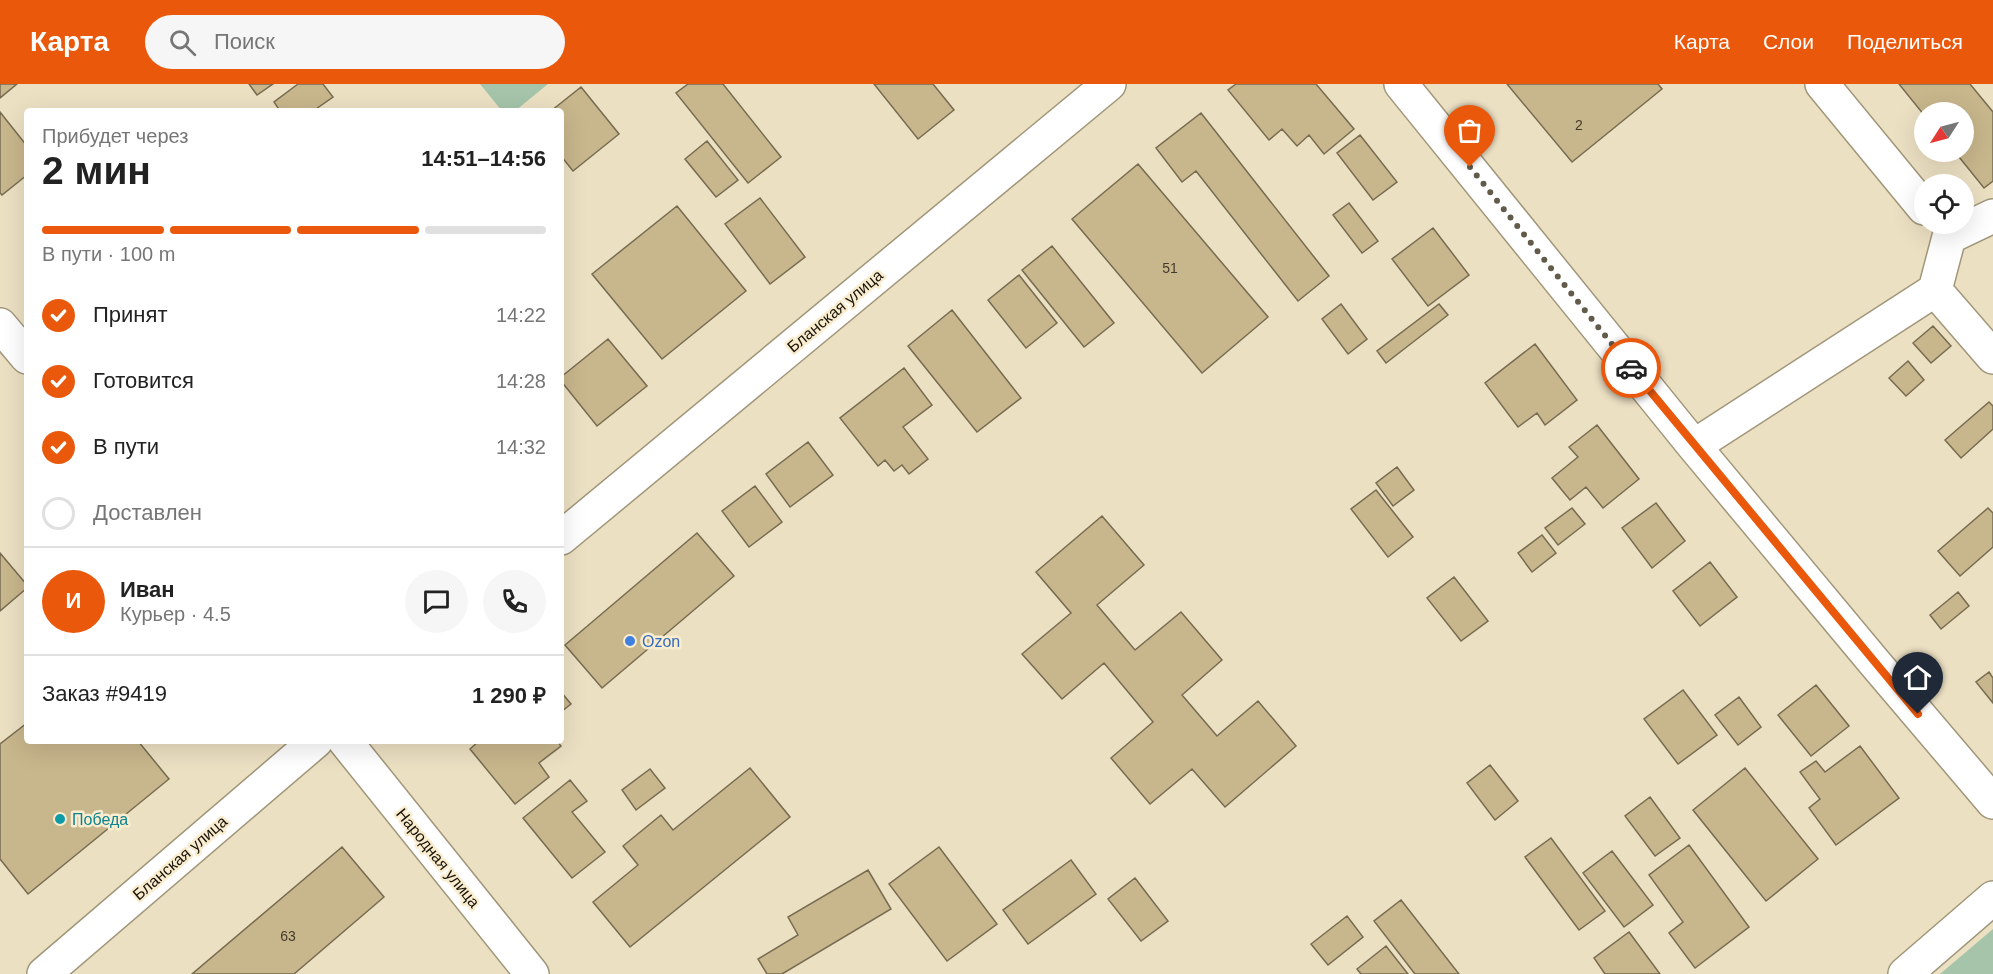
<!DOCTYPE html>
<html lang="ru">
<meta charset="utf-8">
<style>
body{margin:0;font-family:Helvetica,sans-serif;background:#f6f6f6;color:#222;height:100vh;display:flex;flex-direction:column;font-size:22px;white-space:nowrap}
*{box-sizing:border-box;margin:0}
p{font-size:20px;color:#767676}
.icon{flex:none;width:33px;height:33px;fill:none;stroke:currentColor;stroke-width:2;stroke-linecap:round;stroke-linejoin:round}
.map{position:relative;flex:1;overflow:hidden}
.side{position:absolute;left:24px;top:24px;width:540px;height:636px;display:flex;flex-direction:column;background:#fff;border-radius:6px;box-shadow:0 6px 24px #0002}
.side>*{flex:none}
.needle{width:39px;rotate:234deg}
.buttons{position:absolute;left:1914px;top:18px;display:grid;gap:12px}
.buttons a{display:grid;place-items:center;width:60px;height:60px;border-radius:50%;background:#fff;box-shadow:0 6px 24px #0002;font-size:30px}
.pin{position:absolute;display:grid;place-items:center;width:51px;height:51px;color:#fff;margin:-62px -26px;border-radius:50% 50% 50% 0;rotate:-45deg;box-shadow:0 0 6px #0007}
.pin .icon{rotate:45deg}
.courier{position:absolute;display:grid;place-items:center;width:60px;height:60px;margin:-30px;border:4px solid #ea580c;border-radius:50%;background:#fff;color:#222;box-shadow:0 2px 8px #0007}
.head em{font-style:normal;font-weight:600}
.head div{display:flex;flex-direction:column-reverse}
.head{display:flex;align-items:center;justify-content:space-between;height:102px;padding:0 18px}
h1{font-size:39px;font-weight:600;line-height:45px}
.bar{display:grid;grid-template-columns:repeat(4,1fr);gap:9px 6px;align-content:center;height:72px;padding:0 18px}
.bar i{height:8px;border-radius:4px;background:#e0e0e0}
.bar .current{background:#ea580c}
.bar p{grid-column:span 4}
.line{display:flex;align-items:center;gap:15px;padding:0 18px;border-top:2px solid #e0e0e0}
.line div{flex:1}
.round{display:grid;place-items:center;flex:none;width:63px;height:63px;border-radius:32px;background:#f6f6f6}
ol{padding:0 18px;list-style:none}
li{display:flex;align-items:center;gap:18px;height:66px}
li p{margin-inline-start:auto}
li .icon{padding:6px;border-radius:50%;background:#ea580c;color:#fff;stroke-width:4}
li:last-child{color:#767676}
li i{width:33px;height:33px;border:3px solid #e0e0e0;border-radius:50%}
header{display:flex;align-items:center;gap:36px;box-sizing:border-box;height:84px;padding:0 30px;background:#ea580c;color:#fff}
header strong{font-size:28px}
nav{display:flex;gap:33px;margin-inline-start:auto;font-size:21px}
.search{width:420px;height:54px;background:#f6f6f6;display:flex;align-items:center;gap:15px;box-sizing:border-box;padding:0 21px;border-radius:33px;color:#767676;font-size:22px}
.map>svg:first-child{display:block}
.green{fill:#a5c4a9}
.building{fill:#c8b68c;stroke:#776c51;stroke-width:1.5}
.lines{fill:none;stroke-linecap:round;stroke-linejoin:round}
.minor-casing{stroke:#a1967a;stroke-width:36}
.major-casing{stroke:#a1967a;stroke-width:36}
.minor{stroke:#fff;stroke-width:33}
.major{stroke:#fff;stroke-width:33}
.done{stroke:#625b4a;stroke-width:6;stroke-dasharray:0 10.8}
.route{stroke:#ea580c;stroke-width:8}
.shop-dot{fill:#3f7fe0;stroke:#faedcf;stroke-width:2}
.culture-dot{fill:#0f9aa8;stroke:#faedcf;stroke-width:2}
.labels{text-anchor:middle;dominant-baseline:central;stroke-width:5;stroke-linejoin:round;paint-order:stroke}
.number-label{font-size:14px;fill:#443c2a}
.street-label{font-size:16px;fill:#181309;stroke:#faedcf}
.shop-label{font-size:16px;fill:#366cbe;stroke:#faedcf;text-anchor:start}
.culture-label{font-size:16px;fill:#0d838f;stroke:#faedcf;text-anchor:start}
</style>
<header>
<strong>Карта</strong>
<div class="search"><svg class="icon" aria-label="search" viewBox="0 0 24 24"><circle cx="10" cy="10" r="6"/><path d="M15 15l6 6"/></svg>Поиск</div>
<nav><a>Карта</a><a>Слои</a><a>Поделиться</a></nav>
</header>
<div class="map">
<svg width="1993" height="890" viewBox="0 0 1993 890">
<rect width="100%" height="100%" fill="#ece0c3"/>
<path class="green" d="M480 0H548L515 27H502Z
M1993 845V890H1940Z"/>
<path class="building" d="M0 0H17L0 14Z
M249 0H273L257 11Z
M298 0H323L333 13 313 27H280L274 18Z
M688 0H723L781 73 748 99 676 9Z
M874 0H933L954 26 918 55Z
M1236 0H1316L1354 45 1324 70 1309 51 1297 62 1282 45 1269 56 1228 6Z
M1507 0H1658L1662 5 1572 78Z
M1899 0H1970L1993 28V97L1984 104 1955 68H1964V28H1924V31Z
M581 3 619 50 573 87 561 72V27H551Z
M0 28 27 62V91L2 111 0 109Z
M1201 29 1329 192 1298 217 1196 87 1182 98 1156 64Z
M1360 51 1397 98 1373 116 1337 69Z
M707 57 738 96 716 113 685 75Z
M1138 80 1268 233 1202 289 1072 135Z
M760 114 805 173 770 200 725 140Z
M1349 119 1378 157 1362 169 1333 131Z
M677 122 746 207 662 275 592 190Z
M1433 144 1469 191 1428 222 1392 175Z
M1052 162 1114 239 1084 263 1022 186Z
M1019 191 1057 239 1026 264 988 216Z
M1341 220 1367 255 1348 270 1322 235Z
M1439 220 1448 231 1386 279 1377 267Z
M952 226 1021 314 977 348 908 262Z
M1933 242 1951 262 1931 279 1913 259Z
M608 255 647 302 597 342 561 297V293Z
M1535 260 1577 316 1545 341 1537 329 1518 343 1485 299Z
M1908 277 1924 296 1906 312 1889 294Z
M904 284 932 321 903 343 928 375 909 390 902 381 894 387 885 376 878 382 840 334Z
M1989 318 1993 322V345L1961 374 1945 356Z
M1597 341 1639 395 1603 424 1586 403 1570 416 1552 394 1578 373 1569 363Z
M808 358 833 391 790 423 766 390Z
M1397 383 1414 406 1393 422 1376 399Z
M755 402 782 438 749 463 722 427Z
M1376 406 1413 453 1388 473 1351 425Z
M1656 419 1685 457 1652 484 1622 444Z
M1572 424 1585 440 1558 461 1545 444Z
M1988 424 1993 429V463L1960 492 1938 467Z
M1102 432 1144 481 1097 521 1135 566 1181 528 1222 576 1182 611 1217 652 1258 617 1296 662 1225 723 1192 685 1150 720 1111 674 1153 638 1104 579 1062 615 1022 570 1071 529 1036 488Z
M697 449 734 492 602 604 565 561Z
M1542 451 1556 469 1532 488 1518 469Z
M0 469 27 501V504L0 527Z
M1710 478 1737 513 1700 542 1673 507Z
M1454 493 1488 537 1461 557 1427 514Z
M1958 508 1969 522 1941 545 1930 531Z
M1989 588 1993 594V619L1976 598Z
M1816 601 1849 642 1811 672 1778 631Z
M1683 606 1717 651 1678 680 1644 635Z
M561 608 571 620 561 628Z
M1739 613 1761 643 1738 661 1715 631Z
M27 639V657H138L169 695 28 810 0 775V660Z
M479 657H557L561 662 539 679 549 693 515 720 470 665Z
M1860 662 1899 714 1836 761 1809 724 1820 715 1800 688 1816 677 1825 688Z
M1490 681 1518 717 1495 736 1467 699Z
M750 684 790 733 630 863 593 818 638 781 623 762 661 731 673 746Z
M1745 684 1818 775 1766 817 1693 726Z
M650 685 665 704 636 726 622 706Z
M570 696 587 717 572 728 605 768 572 794 523 734Z
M1650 713 1680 754 1655 772 1625 732Z
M1551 754 1605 827 1579 846 1525 773Z
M1689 761 1749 843 1695 884 1669 849 1683 838 1649 791Z
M342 763 384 813 294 890H192Z
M939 763 997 840 947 877 889 800Z
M1612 767 1653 821 1624 843 1583 789Z
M1071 776 1096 810 1028 860 1003 826Z
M868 786 891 825 782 890H767L758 875 798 851 788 833Z
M1135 794 1168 837 1141 857 1108 815Z
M1401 816 1459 890H1415L1374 837Z
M1347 832 1363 853 1328 881 1311 860Z
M1629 848 1660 890H1605L1594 874Z
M1386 862 1408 890H1361L1357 885Z"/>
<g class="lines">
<defs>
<path id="minor" d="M1401 0 1694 362 1874 578 1993 718
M1822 0 1924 124
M1949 153 1993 132
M1935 206 1993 273
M0 241 27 273
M1694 362 1935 206 1949 153
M561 454 1109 0
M345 657 532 890
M44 890 316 657"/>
<path id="major" d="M1905 890 1993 814"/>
</defs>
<use href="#minor" class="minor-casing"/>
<use href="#major" class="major-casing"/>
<use href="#minor" class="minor"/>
<use href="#major" class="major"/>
</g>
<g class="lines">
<path class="done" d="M1470 83 1631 284"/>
<path class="route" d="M1631 284 1918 630"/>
</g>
<circle class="shop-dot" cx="630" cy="557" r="6"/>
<circle class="culture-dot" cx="60" cy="735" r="6"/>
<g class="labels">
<g class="number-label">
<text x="1579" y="41">2</text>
<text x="1170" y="184">51</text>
<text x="288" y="852">63</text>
</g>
<g class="street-label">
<text transform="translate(835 227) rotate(-40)">Бланская улица</text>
<text transform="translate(180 774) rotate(-41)">Бланская улица</text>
<text transform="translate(438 774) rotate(51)">Народная улица</text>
</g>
<g class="shop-label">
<text x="642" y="557">Ozon</text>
</g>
<g class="culture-label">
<text x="72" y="735">Победа</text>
</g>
</g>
</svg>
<div class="buttons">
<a><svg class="needle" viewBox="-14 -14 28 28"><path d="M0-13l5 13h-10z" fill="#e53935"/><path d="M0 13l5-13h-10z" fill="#767676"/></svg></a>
<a><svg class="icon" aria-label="locate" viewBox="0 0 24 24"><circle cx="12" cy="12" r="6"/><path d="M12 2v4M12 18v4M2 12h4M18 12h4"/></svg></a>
</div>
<div class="pin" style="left:1470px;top:83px;background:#ea580c"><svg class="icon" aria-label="bag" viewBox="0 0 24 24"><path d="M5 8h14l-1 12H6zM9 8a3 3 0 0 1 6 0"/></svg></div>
<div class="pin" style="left:1918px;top:630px;background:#1f2937"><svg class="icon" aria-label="home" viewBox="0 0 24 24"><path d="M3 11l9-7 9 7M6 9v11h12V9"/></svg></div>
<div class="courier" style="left:1631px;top:284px"><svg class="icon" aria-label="car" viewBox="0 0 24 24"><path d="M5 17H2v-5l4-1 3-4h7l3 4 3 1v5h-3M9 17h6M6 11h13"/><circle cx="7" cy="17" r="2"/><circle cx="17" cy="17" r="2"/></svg></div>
<section class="side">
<div class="head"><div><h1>2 мин</h1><p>Прибудет через</p></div><em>14:51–14:56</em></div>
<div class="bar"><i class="current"></i><i class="current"></i><i class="current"></i><i></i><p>В пути · 100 m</p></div>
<ol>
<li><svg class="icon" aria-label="check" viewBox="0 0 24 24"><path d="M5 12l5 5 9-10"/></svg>Принят<p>14:22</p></li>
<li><svg class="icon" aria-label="check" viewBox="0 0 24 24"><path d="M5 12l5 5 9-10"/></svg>Готовится<p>14:28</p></li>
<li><svg class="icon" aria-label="check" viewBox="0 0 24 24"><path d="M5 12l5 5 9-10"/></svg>В пути<p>14:32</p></li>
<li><i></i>Доставлен</li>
</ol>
<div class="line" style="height:108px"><b class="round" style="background:#ea580c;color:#fff">И</b><div><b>Иван</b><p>Курьер · 4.5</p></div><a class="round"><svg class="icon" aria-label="chat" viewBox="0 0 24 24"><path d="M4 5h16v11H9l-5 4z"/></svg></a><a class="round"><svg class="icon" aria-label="phone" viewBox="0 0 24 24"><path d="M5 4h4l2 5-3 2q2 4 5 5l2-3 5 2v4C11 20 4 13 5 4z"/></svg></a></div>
<div class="line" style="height:78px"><div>Заказ #9419</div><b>1 290 ₽</b></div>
</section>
</div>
